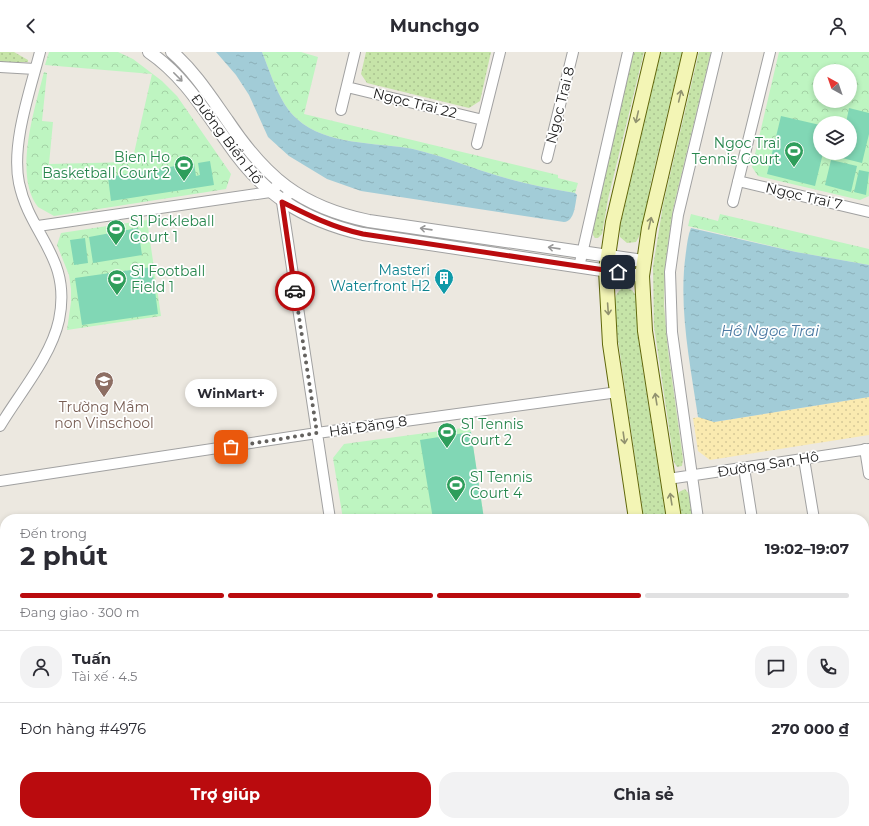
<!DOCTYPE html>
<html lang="vi">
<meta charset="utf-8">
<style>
body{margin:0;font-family:Montserrat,sans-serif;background:#f2f2f3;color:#2b2b33;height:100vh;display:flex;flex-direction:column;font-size:15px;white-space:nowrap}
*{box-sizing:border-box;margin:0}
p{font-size:13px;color:#7c7c81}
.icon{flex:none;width:22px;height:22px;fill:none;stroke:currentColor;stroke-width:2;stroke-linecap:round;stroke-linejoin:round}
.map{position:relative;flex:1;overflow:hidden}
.drawer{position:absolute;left:0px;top:462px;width:869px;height:312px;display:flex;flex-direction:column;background:#fff;border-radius:16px 16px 0 0;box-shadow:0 2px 6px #0003}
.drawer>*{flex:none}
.needle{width:26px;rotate:320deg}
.fabs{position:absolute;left:813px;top:12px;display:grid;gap:8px}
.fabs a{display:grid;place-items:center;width:44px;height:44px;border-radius:50%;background:#fff;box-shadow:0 2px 6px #0003;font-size:20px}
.pin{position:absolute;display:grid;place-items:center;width:34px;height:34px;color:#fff;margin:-17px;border-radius:8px;box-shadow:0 2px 6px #0006}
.courier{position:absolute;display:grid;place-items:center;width:40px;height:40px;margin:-20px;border:3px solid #ba0b0e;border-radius:50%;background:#fff;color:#222;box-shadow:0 1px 5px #0007}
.bubble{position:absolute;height:28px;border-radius:14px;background:#fff;box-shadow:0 2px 6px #0003;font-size:13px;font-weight:700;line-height:28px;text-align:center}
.overview em{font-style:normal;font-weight:700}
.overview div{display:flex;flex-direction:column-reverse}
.overview{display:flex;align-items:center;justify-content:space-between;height:68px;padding:0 20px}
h1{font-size:26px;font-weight:700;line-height:30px}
.bar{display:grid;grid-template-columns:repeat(4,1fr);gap:6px 4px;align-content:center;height:48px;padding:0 20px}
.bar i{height:5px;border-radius:3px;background:#e1e1e2}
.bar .active{background:#ba0b0e}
.bar p{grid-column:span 4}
.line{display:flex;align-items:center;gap:10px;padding:0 20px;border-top:1px solid #e1e1e2}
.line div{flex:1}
.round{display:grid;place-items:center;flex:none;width:42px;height:42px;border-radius:16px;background:#f2f2f3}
.primary-button{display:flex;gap:8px;margin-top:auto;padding:8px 20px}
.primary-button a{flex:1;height:46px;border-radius:16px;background:#ba0b0e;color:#fff;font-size:16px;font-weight:700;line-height:46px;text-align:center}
.primary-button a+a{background:#f2f2f3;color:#2b2b33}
header{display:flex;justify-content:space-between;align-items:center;height:52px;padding:0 20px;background:#fff;font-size:18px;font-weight:700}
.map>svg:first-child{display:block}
.grass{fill:url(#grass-dots)}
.sand{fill:url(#sand-dots)}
.park{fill:url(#park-crowns);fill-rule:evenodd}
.pitch{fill:#81d7b5}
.water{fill:url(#water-ripples)}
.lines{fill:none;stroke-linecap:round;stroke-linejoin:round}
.minor-casing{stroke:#a1a1a1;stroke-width:12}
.tertiary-casing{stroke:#a1a1a1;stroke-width:14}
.secondary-casing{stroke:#60680a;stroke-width:16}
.minor{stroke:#fff;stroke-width:10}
.tertiary{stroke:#fff;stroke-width:12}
.secondary{stroke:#f3f5b5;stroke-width:14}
.oneway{stroke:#989898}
.oneway2{stroke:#91926f}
.done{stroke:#64625f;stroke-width:4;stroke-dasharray:0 7.2}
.route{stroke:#ba0b0e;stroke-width:5}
.labels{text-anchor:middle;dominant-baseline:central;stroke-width:3.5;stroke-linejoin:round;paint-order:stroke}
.street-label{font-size:14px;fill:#1a1a1a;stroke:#fff}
.leisure-label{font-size:14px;fill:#27864d;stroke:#fff;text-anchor:start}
.culture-label{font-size:14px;fill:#0d838f;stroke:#fff;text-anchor:end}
.education-label{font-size:14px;fill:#785e54;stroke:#fff}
.water-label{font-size:15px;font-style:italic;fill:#4d7aa3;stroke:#fff}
</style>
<header><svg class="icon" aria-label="back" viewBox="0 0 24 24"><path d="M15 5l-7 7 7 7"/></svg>Munchgo<svg class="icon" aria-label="person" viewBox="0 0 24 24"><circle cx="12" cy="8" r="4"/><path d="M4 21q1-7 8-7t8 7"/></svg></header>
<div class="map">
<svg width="869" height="774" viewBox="0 0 869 774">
<defs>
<pattern id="grass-dots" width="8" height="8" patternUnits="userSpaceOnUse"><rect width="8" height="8" fill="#c6e4a8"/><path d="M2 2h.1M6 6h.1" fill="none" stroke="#aac390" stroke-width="1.8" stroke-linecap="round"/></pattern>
<pattern id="sand-dots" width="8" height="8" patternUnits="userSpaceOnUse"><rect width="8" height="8" fill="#faeab0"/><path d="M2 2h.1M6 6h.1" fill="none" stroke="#d6c897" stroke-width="1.8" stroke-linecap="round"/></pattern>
<pattern id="park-crowns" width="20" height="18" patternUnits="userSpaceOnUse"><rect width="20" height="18" fill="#bef5c1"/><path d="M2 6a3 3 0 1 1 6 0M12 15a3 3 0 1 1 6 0" fill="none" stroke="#a3d1a5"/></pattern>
<pattern id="water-ripples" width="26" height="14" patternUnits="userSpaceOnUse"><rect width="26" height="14" fill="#a2ccd7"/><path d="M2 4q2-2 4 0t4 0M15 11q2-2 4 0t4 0" fill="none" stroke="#8bafb8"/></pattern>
</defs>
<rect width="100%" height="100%" fill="#ece8e0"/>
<path class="grass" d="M0 0H14L28 8V10H0Z
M366 0H491L480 49 469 56 367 31 361 22Z
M633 0H644L608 147 602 182 598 186H595L593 183V175Z
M661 0H682L651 130 642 179 636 190 627 191 620 185V175Z
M699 0H711L673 157 665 214 664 254 668 298 683 407 682 414 677 415 674 410 654 274 653 215 663 153Z
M624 236 632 238 637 245 639 292 666 467H644L616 274C615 263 610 240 624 236Z
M685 437 689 442 693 467H682L678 443 679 440Z
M869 726V761L864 764V727Z
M691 769H709L711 774H689Z
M737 769H855L845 774H738Z"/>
<path class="sand" d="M869 345V383L710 408 698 399 693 366 701 365 714 370Z"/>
<path class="park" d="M49 0H118L133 7 162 29 177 44 231 122 226 137 54 164 38 155C13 123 35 56 44 20L47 21 42 69 53 70 49 112 132 110 152 22 45 13Z
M262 0H301L318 5 304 62 558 123V126L578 131 575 141C546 136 517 130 489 121 464 113 439 103 413 97 376 90 327 94 297 67 279 51 271 22 262 0Z
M779 0H869V144L860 148 758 124 752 115ZM820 19H850V49H820ZM820 71H850V101H820Z
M691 162 718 169 720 162 869 197V213L796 200 688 174Z
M147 168 161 264 67 278 71 250V237L69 223 57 193 61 181Z
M470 375 484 467H343L333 406 344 392Z"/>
<path class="pitch" d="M849 56 869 61V82L862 111 838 105 839 101H850V71H846Z
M781 64 820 73V101H823L815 134 767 122Z
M831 108 857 114 851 140 825 133Z
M210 109 214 133 111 149 108 125 194 111 196 124 200 123 198 111Z
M859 118 869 120 866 143 854 140Z
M138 176 142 203 93 211 89 185Z
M85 186 88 211 74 213 70 188Z
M152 215 158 262 82 273 75 226Z
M471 380 484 467H433L420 388Z"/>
<path class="water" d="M216 0H262C271 22 279 51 297 67 327 94 376 90 413 97 439 103 464 113 489 121 517 130 546 136 575 141L577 143C575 152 575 169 564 170L361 139 327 127 289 104 268 85 249 43 236 23Z
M691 176 796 200 869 213V345L714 370 698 365C690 311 678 254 686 200 687 192 688 183 691 176Z"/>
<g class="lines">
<defs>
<path id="minor" d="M0 15 35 17
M347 35 483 68
M341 58 355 0
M477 92 500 0
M547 106 573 0
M738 129 869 160
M291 139 282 150 330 467
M733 150 770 0
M38 174 270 140 280 131
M579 215 628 0
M0 374C19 342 51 305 59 268 72 205 30 184 19 131 11 92 30 39 40 0
M865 397 869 422
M804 407 814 467
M744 416 752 467
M668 427 869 397
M0 429 317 381 618 340
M698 467 672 280 670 220 678 163 717 0
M864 608H869
M0 632 5 631
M0 658 5 693
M16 769 17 774"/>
<path id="tertiary" d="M149 0C183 23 204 58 228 91 263 142 302 168 363 182L642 224
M172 0C194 19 210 44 227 68 265 125 300 155 369 169L643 209
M864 678H869
M864 693 869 692
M366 769 370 770 378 769
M217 774 253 769
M322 774 356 769"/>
<path id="secondary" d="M636 467 610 292 606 218 613 170 653 0
M674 467 645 279 642 224 649 176 690 0
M681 769 682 774
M720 769 721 774"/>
</defs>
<use href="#minor" class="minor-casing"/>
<use href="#tertiary" class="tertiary-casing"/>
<use href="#secondary" class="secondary-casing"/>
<use href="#minor" class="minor"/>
<use href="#tertiary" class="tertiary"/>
<use href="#secondary" class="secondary"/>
</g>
<defs><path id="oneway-shaft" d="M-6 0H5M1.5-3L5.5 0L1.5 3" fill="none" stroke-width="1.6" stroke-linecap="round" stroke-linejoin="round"/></defs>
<g class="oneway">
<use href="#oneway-shaft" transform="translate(178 25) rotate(45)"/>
<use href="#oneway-shaft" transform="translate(426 177) rotate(-172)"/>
<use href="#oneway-shaft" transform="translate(554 196) rotate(-172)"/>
</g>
<g class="oneway2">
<use href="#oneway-shaft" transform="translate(680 44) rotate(-77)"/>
<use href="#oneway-shaft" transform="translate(637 65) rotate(103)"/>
<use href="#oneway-shaft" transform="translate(650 171) rotate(-77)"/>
<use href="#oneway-shaft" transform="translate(608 257) rotate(86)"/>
<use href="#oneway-shaft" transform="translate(656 347) rotate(-99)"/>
<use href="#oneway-shaft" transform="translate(624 386) rotate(82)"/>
<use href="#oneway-shaft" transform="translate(671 447) rotate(-99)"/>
</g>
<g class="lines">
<path class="done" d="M231 395 317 381 295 239"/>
<path class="route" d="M295 239 282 150C308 163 334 176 363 182L618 220"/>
</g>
<defs>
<symbol id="stadium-pin" viewBox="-11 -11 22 30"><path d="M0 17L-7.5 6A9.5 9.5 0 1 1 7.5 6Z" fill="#2e9e5b" stroke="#fff"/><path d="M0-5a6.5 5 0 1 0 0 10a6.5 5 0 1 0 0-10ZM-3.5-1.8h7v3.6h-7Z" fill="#fff"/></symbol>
<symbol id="building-pin" viewBox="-11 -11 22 30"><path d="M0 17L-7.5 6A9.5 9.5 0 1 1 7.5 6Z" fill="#0f9aa8" stroke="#fff"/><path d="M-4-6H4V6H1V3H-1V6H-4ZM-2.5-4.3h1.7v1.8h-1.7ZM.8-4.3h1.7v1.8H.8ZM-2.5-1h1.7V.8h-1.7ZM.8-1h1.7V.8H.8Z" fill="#fff"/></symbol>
<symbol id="school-pin" viewBox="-11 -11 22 30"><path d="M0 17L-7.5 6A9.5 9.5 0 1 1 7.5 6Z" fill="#8d6e63" stroke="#fff"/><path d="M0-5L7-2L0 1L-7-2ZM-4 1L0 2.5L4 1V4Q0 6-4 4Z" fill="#fff"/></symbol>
</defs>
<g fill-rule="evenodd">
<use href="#stadium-pin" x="783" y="88" width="22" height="30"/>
<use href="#stadium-pin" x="173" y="102" width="22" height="30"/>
<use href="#stadium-pin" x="105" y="166" width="22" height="30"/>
<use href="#building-pin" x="433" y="215" width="22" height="30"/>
<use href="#stadium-pin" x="106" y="216" width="22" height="30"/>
<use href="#school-pin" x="93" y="318" width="22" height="30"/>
<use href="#stadium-pin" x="436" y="369" width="22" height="30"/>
<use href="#stadium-pin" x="445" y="422" width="22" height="30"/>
</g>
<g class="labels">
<g class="street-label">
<text transform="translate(415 51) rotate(14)">Ngọc Trai 22</text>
<text transform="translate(560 53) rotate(-76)">Ngọc Trai 8</text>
<text transform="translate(227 87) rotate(53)">Đường Biển Hồ</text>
<text transform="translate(804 144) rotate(13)">Ngọc Trai 7</text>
<text transform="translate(368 374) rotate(-8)">Hải Đăng 8</text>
<text transform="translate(768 412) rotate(-9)">Đường San Hô</text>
</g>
<g class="leisure-label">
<text x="780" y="91" text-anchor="end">Ngoc Trai<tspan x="780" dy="16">Tennis Court</tspan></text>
<text x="170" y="105" text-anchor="end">Bien Ho<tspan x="170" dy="16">Basketball Court 2</tspan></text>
<text x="130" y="169">S1 Pickleball<tspan x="130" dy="16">Court 1</tspan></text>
<text x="131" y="219">S1 Football<tspan x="131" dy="16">Field 1</tspan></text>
<text x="461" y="372">S1 Tennis<tspan x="461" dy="16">Court 2</tspan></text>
<text x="470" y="425">S1 Tennis<tspan x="470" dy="16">Court 4</tspan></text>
</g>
<g class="culture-label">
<text x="430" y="218">Masteri<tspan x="430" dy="16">Waterfront H2</tspan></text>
</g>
<g class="education-label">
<text x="104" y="355">Trường Mầm<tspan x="104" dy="16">non Vinschool</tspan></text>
</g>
<g class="water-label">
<text x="770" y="278">Hồ Ngọc Trai</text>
</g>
</g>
</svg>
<div class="fabs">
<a><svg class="needle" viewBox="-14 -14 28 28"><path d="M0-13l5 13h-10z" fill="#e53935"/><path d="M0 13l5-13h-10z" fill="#7c7c81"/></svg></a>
<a><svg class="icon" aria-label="layers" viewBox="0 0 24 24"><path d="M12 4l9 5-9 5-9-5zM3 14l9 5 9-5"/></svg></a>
</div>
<div class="pin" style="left:231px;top:395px;background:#ea580c"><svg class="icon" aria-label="bag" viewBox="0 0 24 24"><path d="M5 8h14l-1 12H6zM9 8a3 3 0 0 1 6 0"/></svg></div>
<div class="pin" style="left:618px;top:220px;background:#1f2937"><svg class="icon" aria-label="home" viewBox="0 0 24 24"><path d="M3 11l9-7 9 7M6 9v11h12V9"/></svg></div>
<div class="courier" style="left:295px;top:239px"><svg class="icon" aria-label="car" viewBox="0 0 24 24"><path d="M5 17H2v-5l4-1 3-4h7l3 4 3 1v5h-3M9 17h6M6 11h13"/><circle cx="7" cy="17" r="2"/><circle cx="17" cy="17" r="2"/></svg></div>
<div class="bubble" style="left:185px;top:327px;width:92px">WinMart+</div>
<section class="drawer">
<div class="overview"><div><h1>2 phút</h1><p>Đến trong</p></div><em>19:02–19:07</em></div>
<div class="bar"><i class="active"></i><i class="active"></i><i class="active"></i><i></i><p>Đang giao · 300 m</p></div>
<div class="line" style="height:72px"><a class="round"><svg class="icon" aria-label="person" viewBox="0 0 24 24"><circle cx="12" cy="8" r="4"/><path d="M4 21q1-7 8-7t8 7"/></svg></a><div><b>Tuấn</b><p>Tài xế · 4.5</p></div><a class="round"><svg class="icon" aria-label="chat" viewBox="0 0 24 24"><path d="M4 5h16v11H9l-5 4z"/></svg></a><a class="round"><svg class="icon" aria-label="phone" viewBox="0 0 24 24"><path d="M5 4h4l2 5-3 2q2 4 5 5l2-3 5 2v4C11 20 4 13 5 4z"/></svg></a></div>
<div class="line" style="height:52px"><div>Đơn hàng #4976</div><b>270 000 ₫</b></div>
<div class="primary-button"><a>Trợ giúp</a><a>Chia sẻ</a></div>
</section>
</div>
